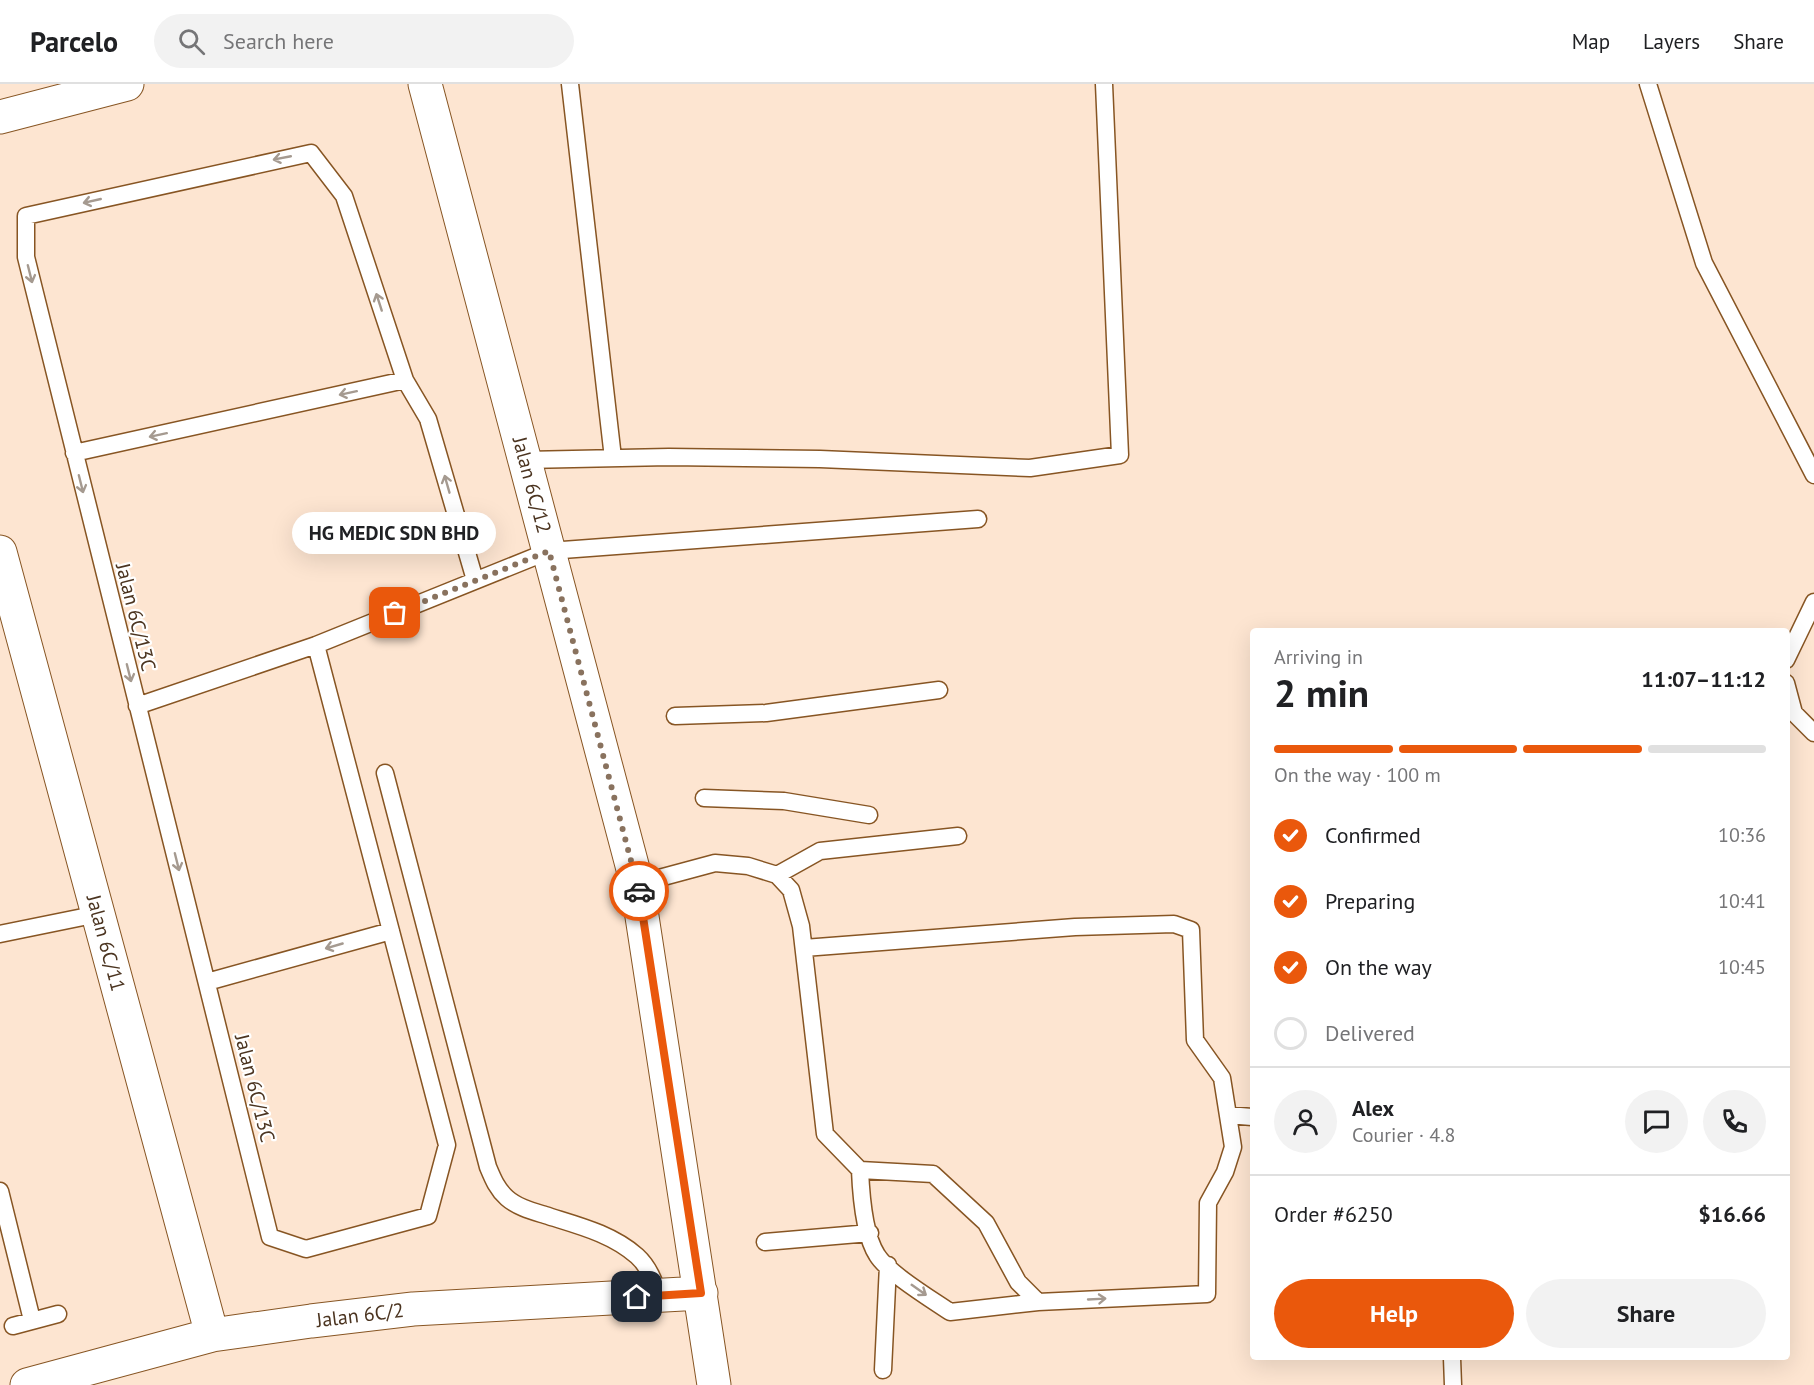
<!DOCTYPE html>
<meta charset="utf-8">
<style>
body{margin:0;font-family:"PT Sans",sans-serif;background:#f2f2f2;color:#202124;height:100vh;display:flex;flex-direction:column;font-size:22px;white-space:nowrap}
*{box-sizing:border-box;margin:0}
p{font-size:20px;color:#757577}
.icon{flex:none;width:33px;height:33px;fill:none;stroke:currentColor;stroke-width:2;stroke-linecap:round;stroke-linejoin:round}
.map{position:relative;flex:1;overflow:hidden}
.side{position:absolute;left:1250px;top:544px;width:540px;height:732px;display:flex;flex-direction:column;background:#fff;border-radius:6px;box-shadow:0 6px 24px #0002}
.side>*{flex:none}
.pin{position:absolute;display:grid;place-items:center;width:51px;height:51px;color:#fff;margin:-26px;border-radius:12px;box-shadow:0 3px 9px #0006}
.courier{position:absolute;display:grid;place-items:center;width:60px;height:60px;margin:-30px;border:4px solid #ea580c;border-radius:50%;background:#fff;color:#222;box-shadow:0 2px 8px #0007}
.bubble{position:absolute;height:42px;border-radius:21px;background:#fff;box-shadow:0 6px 24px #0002;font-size:20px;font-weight:700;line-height:42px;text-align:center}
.summary em{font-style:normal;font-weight:700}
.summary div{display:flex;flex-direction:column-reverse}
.summary{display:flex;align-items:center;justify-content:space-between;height:102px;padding:0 24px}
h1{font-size:39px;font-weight:700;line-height:45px}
.bar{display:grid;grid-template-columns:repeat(4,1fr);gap:9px 6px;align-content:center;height:72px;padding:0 24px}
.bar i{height:8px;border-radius:4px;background:#e0e0e0}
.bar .on{background:#ea580c}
.bar p{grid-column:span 4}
.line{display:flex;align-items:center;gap:15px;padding:0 24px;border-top:2px solid #e0e0e0}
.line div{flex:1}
.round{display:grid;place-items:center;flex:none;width:63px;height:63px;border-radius:32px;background:#f2f2f2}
ol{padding:0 24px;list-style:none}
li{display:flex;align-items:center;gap:18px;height:66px}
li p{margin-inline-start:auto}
li .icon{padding:6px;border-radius:50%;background:#ea580c;color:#fff;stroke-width:4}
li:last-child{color:#757577}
li i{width:33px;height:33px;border:3px solid #e0e0e0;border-radius:50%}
.primary-button{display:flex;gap:12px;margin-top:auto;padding:12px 24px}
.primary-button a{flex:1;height:69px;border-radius:36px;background:#ea580c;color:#fff;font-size:24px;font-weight:700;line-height:69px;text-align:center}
.primary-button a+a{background:#f2f2f2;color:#202124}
header{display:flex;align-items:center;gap:36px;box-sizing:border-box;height:84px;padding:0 30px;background:#fff;border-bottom:2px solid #e0e0e0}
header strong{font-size:28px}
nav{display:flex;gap:33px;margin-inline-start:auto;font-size:21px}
.search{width:420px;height:54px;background:#f2f2f2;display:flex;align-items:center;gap:15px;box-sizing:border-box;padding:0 21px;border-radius:33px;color:#757577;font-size:22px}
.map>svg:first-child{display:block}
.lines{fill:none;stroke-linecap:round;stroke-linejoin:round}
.lane-casing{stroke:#875523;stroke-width:19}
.street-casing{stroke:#875523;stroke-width:35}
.lane{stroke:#fff;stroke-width:16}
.street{stroke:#fff;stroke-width:33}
.oneway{stroke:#a59a90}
.done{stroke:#89725e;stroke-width:6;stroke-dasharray:0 10.8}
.route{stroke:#ea580c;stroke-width:8}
.labels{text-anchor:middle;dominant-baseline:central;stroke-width:4.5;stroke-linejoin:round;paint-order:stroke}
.street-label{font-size:20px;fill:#4b3420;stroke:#fff}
</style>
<header>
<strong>Parcelo</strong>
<div class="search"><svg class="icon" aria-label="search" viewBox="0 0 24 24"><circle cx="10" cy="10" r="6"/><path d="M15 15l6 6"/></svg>Search here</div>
<nav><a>Map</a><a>Layers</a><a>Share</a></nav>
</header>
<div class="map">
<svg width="1814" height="1301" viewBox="0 0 1814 1301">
<rect width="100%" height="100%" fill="#fde5d1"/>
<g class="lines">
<defs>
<path id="lane" d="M570 0 613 374
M1648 0 1704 179 1814 391
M74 369 405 296
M525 376 669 373 820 375 1030 384 1120 371 1104 0
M316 561 447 1061 428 1132 306 1165 270 1153 26 173V132L311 69 344 112 405 296 428 335 475 496
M1786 576 1814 518
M1786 599 1794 629 1814 649
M137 622 316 561 549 467 978 435
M675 632 766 629 939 606
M385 689 488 1083C493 1095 497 1105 507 1114 517 1123 532 1127 545 1131 576 1141 611 1149 637 1172 649 1183 654 1197 659 1212
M704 714 784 717 869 731
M777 791 820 767 958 752
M637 800 715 779 748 782 777 791 791 806 801 842 825 1050 860 1086 933 1090 986 1139 1018 1198 1038 1218
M0 850 98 830
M804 864 1075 843 1174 840 1191 846 1195 956 1222 994 1233 1063 1225 1088 1208 1119 1207 1210 1038 1218 950 1228C931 1215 888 1189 877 1171 864 1151 861 1110 860 1086
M207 898 391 847
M1228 1031 1252 1033
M0 1107 32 1236
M765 1158 870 1149
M13 1242 58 1230
M1452 1274 1453 1301
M883 1286 888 1181"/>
<path id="street" d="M425 0 637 800 714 1301
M0 33 127 0
M0 468 212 1251
M27 1301 212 1251 311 1237 413 1225 701 1209"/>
</defs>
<use href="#lane" class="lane-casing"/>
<use href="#street" class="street-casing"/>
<use href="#lane" class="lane"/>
<use href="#street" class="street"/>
</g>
<defs><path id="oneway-shaft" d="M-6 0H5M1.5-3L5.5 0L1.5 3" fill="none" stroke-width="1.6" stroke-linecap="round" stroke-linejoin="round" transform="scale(1.5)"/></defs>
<g class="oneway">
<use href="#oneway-shaft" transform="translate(282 74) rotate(169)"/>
<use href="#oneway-shaft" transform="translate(92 117) rotate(167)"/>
<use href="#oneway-shaft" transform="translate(30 190) rotate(76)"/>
<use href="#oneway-shaft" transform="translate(379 218) rotate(-108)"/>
<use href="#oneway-shaft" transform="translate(348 309) rotate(168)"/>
<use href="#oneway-shaft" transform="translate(158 351) rotate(168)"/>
<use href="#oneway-shaft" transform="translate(81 400) rotate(76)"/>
<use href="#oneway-shaft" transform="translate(447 400) rotate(-106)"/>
<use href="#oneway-shaft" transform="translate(129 589) rotate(76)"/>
<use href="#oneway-shaft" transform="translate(177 778) rotate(76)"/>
<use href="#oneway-shaft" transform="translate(334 862) rotate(164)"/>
<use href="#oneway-shaft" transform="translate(919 1206) rotate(35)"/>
<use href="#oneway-shaft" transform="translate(1097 1215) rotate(-3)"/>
</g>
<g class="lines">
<path class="done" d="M395 529 549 467 639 807"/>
<path class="route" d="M637 1213 701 1209 639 807"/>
</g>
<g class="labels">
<g class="street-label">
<text transform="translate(532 401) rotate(75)">Jalan 6C/12</text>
<text transform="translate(136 533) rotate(76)">Jalan 6C/13C</text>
<text transform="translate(106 859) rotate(75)">Jalan 6C/11</text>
<text transform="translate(255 1004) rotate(76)">Jalan 6C/13C</text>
<text transform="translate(360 1231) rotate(-7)">Jalan 6C/2</text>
</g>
</g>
</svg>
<div class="pin" style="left:395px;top:529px;background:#ea580c"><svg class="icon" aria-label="bag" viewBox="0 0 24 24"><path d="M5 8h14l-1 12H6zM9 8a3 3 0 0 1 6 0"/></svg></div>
<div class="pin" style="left:637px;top:1213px;background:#1f2937"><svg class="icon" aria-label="home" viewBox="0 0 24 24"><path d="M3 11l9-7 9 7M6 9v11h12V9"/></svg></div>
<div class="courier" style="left:639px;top:807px"><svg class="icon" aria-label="car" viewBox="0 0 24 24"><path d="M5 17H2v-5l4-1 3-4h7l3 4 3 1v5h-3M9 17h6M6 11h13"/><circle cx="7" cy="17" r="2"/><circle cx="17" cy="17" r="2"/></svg></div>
<div class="bubble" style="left:292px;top:428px;width:204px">HG MEDIC SDN BHD</div>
<section class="side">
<div class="summary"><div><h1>2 min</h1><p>Arriving in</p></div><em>11:07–11:12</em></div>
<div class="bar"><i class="on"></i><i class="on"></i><i class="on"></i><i></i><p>On the way · 100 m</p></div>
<ol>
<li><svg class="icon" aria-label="check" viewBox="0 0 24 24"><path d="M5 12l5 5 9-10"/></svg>Confirmed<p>10:36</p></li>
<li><svg class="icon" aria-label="check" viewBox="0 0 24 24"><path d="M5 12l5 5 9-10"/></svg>Preparing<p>10:41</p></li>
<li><svg class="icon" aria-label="check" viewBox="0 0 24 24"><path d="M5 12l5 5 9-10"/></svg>On the way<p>10:45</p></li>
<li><i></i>Delivered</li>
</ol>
<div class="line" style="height:108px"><a class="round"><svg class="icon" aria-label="person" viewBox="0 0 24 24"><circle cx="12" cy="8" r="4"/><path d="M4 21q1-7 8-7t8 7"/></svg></a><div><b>Alex</b><p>Courier · 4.8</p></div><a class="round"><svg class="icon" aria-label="chat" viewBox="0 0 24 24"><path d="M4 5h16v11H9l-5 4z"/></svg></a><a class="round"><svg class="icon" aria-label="phone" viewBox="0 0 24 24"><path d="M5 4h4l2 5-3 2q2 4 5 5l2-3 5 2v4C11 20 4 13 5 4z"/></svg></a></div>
<div class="line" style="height:78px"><div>Order #6250</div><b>$16.66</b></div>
<div class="primary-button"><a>Help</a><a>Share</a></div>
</section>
</div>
